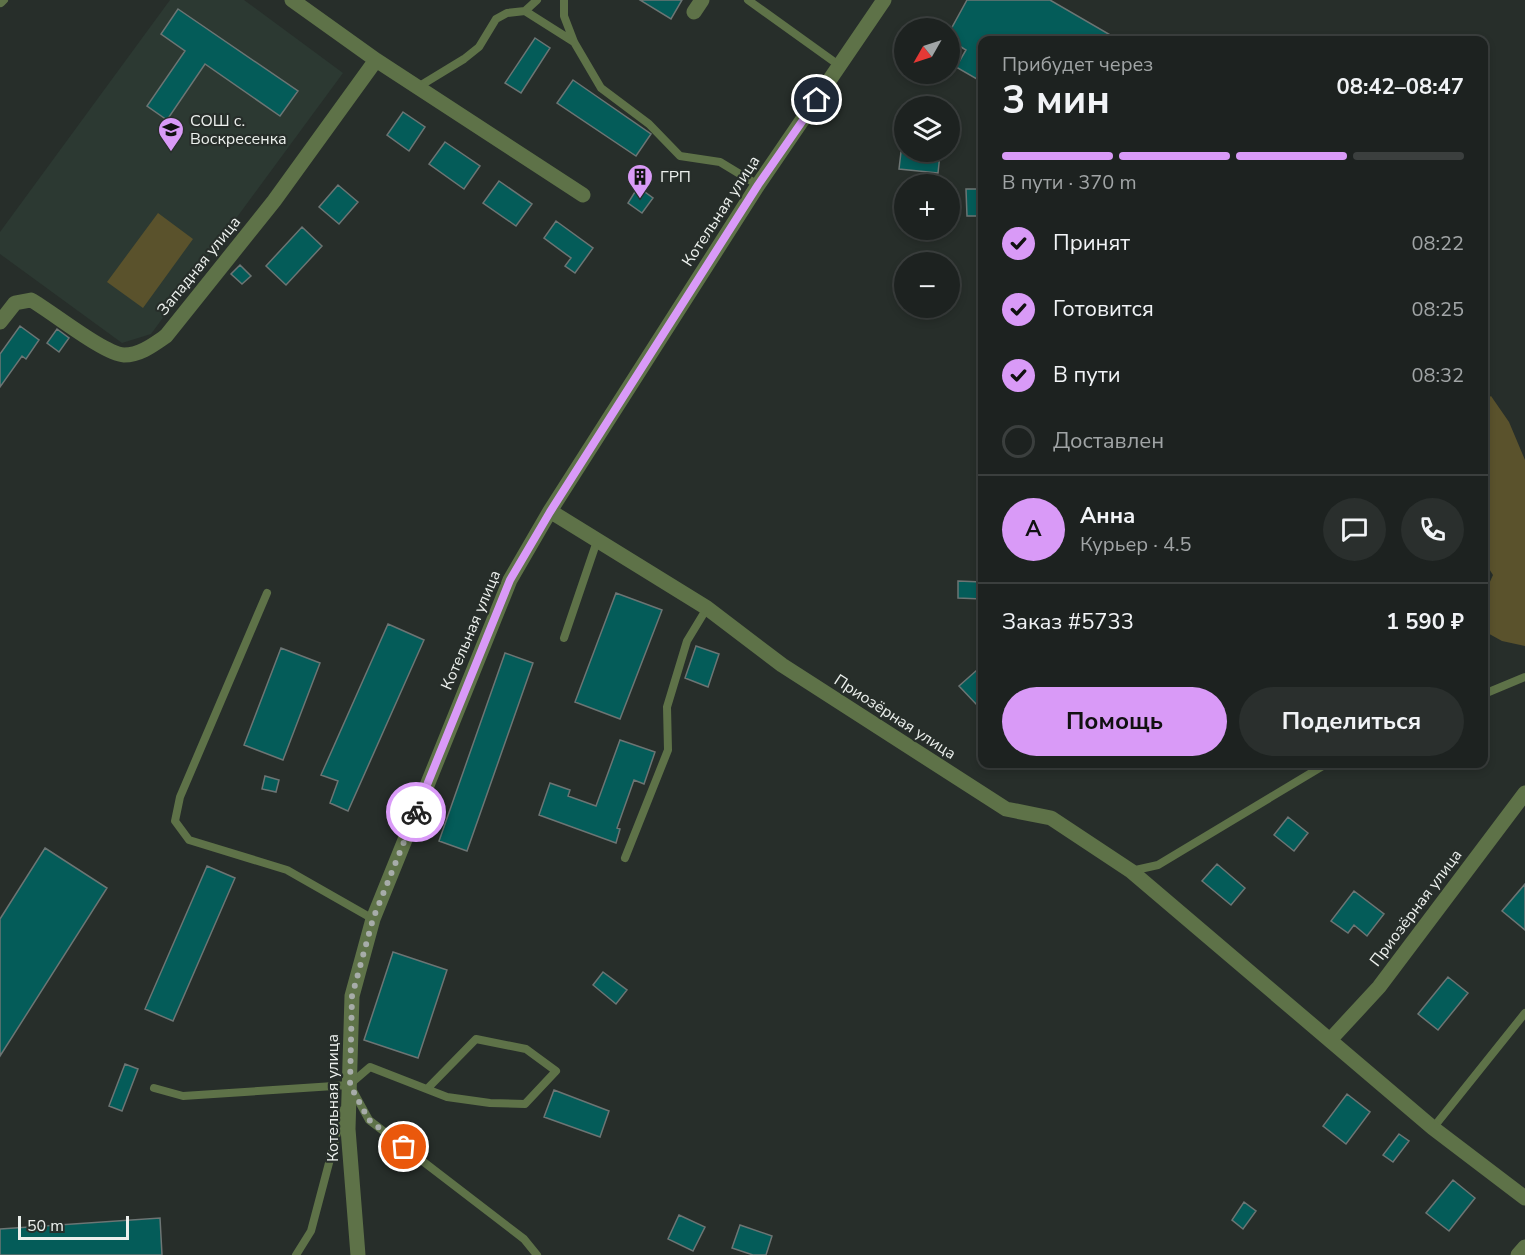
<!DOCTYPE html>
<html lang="ru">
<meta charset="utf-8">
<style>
body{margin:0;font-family:"Nunito Sans",sans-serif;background:#2a2f2d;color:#f1f3f6;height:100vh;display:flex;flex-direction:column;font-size:22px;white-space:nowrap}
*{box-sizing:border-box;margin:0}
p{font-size:20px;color:#a0a4a5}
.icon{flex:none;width:33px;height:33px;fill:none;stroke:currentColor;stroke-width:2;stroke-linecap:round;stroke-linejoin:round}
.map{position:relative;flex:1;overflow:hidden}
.drawer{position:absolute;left:978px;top:36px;width:510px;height:732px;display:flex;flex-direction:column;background:#1d2220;border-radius:12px;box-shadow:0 3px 9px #0003,0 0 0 2px #3b3f3e}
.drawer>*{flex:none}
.needle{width:39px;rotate:231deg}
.buttons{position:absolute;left:894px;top:18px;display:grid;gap:12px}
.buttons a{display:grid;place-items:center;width:66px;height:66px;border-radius:50%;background:#1d2220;box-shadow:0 3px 9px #0003,0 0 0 2px #3b3f3e;font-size:30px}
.scale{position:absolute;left:18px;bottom:15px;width:111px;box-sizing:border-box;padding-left:6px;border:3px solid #ecf0ed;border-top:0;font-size:16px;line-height:21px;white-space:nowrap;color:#ecf0ed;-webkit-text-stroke:4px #272e2a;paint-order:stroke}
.pin{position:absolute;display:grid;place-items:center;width:51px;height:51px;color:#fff;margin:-26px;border:3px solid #fff;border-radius:50%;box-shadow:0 2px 6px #0007}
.courier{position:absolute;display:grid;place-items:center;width:60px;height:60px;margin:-30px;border:4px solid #d99af7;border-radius:50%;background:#fff;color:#222;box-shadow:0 2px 8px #0007}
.head em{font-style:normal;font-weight:700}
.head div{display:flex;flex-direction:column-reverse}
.head{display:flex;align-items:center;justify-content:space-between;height:102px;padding:0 24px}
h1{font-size:39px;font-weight:700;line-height:45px}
.bar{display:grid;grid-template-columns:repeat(4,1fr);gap:9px 6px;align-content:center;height:72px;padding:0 24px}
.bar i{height:8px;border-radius:4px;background:#3b3f3e}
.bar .on{background:#d99af7}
.bar p{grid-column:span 4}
.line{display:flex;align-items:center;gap:15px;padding:0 24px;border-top:2px solid #3b3f3e}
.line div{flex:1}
.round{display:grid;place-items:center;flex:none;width:63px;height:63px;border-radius:32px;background:#2a2f2d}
ol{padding:0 24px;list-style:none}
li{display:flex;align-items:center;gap:18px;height:66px}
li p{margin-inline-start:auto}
li .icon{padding:6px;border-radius:50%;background:#d99af7;color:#111;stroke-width:4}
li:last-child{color:#a0a4a5}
li i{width:33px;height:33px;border:3px solid #3b3f3e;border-radius:50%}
.action{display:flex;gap:12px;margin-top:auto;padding:12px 24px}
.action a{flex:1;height:69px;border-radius:36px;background:#d99af7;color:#111;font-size:24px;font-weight:700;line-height:69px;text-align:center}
.action a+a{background:#2a2f2d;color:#f1f3f6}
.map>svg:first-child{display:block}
.built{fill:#2c3932}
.green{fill:#5a522c}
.building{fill:#045c59;stroke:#6c7574;stroke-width:1.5}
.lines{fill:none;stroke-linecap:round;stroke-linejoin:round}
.lane{stroke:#5e7248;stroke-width:8}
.street{stroke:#5e7248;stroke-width:15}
.done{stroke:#a7aca9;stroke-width:6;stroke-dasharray:0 10.8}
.route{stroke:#d99af7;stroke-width:8}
.labels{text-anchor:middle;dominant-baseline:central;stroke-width:4.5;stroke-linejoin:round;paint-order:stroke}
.poi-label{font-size:16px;fill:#ecf0ed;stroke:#272e2a;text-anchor:start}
.street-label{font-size:16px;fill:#ecf0ed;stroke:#272e2a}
</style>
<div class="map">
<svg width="1525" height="1255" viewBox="0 0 1525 1255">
<rect width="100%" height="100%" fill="#272e2a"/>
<path class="built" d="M170 0H244L343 73 151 334 122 343 0 254V232Z"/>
<path class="green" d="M158 213 193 239 143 308 107 282Z
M1491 396 1509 422 1525 460V646L1502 641 1484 631V595L1493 575 1484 561V401Z"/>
<path class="building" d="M640 0H682L671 19Z
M967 0H1050L1119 40H982V82L956 67 966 50 950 40V31Z
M178 9 298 91 280 116 205 64 167 120 147 106 185 51 161 34Z
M535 38 550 48 521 93 505 83Z
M573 80 651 134 636 156 557 103Z
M403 112 425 127 409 151 387 135Z
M445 142 480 166 464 189 429 164Z
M901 152 940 154 938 173 899 169Z
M499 181 532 204 516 226 483 203Z
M338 185 358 202 339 224 319 207Z
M638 187 653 198 642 213 628 203Z
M966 189H982V216H967Z
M556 221 593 248 575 273 565 266 571 258 544 238Z
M302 227 322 246 286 285 266 266Z
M240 265 251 276 242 284 231 274Z
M20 326 39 340 26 359 22 356 0 387V354Z
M57 329 69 338 59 352 47 343Z
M958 581 982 582V599L958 598Z
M616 593 662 610 620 719 575 702Z
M388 624 424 640 348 811 330 803 338 781 321 775Z
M696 646 719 654 708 687 685 678Z
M281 648 320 663 283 760 244 745Z
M505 653 533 663 467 851 439 841Z
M977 670 982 676V698L976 704 959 686Z
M620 740 655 752 644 784 634 780 617 828 620 829 616 843 539 815 550 783 570 790 568 796 596 806Z
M265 776 279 780 276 792 262 789Z
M1288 817 1308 833 1294 851 1274 835Z
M45 848 107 888 0 1056V919Z
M1217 864 1245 888 1231 905 1202 881Z
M207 866 235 878 173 1021 145 1009Z
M1525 884V930L1502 911Z
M1354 891 1384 914 1367 936 1354 925 1348 933 1331 921Z
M393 952 447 970 418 1058 364 1040Z
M603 972 627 990 616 1004 593 985Z
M1448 977 1468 993 1438 1030 1418 1014Z
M125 1064 138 1069 122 1111 109 1106Z
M554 1090 609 1111 600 1137 544 1117Z
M1347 1094 1370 1112 1346 1144 1323 1126Z
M1399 1134 1409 1141 1393 1162 1383 1155Z
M1453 1180 1475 1198 1449 1231 1426 1213Z
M1244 1202 1256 1211 1243 1229 1232 1220Z
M679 1215 705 1227 693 1251 668 1239Z
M160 1218 162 1255H0V1229Z
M740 1225 772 1236 766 1255H753L732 1248Z"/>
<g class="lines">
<path class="lane" d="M564 0V16L574 42 601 88 649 124 680 156 720 162 758 185
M748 0 840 66
M1 3 4 0
M525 11 574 42
M418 87 464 59 479 47 496 19 507 13 525 11 537 0
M267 593 180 797 175 821 189 840 287 870 373 919
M564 638 597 541
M1484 694 1525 677
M625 858 668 750 667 707 687 641 707 608
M1131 871 1158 865 1326 764
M154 1088 183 1096 349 1085 370 1067 447 1097 490 1103 525 1104 556 1071 526 1049 476 1039 427 1089
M352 1089 369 1120 524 1239 537 1255
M1433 1128 1525 1013
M296 1255 311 1231 343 1110"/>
<path class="street" d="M292 0 376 60 583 195
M694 12 702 0
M0 322 15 303 31 300C51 311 104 354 124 355 140 355 153 345 166 336L274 201 376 60
M550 511 707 608 782 665 1006 809 1051 818 1131 871 1433 1128 1525 1198
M1330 1040 1379 987 1525 793
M358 1255 348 1129 352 996 373 919 510 580 550 511 758 185 884 0
M1518 1255 1525 1247"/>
</g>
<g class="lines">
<path class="done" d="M404 1147 369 1120 350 1085 352 996 373 919 416 812"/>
<path class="route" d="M416 812 510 580 550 512 758 185 817 100"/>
</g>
<defs>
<symbol id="school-pin" viewBox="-11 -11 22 30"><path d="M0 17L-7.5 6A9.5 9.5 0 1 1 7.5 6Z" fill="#d99af7" stroke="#272e2a"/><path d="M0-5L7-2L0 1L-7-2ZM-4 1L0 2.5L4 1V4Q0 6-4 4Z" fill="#111"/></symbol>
<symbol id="building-pin" viewBox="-11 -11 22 30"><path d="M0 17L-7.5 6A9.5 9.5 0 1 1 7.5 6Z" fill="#d99af7" stroke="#272e2a"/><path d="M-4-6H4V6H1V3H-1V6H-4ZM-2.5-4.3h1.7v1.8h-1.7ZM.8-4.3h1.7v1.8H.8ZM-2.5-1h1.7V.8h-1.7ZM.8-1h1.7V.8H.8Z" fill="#111"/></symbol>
</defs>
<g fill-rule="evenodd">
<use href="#school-pin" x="156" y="115" width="30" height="40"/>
<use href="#building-pin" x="625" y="162" width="30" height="40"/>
</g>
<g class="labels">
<g class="poi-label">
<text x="190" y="121">СОШ с.<tspan x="190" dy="18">Воскресенка</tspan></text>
<text x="660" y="177">ГРП</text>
</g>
<g class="street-label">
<text transform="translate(721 211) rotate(-57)">Котельная улица</text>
<text transform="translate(199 266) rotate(-51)">Западная улица</text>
<text transform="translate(471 630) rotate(-67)">Котельная улица</text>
<text transform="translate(895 717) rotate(33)">Приозёрная улица</text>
<text transform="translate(1416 908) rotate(-53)">Приозёрная улица</text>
<text transform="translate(333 1098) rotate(-90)">Котельная улица</text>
</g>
</g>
</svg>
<div class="buttons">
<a><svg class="needle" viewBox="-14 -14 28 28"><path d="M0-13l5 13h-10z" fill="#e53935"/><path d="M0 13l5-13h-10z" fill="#a0a4a5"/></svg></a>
<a><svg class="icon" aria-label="layers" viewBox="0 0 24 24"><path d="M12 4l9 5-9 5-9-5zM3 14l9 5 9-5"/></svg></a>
<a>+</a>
<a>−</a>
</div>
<div class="scale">50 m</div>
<div class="pin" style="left:404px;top:1147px;background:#ea580c"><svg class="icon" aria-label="bag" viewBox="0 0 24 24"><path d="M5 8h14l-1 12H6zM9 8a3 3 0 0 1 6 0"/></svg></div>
<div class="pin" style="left:817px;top:100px;background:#1f2937"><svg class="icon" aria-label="home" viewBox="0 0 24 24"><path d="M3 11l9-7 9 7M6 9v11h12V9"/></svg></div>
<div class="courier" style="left:416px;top:812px"><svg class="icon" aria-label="bike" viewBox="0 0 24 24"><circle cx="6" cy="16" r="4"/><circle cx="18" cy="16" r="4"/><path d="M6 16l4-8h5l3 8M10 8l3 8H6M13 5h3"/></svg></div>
<section class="drawer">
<div class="head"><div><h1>3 мин</h1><p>Прибудет через</p></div><em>08:42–08:47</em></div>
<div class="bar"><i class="on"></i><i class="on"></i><i class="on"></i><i></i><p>В пути · 370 m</p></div>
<ol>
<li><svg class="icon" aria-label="check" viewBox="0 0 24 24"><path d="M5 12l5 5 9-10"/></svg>Принят<p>08:22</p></li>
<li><svg class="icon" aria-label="check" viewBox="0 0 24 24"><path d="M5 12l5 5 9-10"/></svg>Готовится<p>08:25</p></li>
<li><svg class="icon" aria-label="check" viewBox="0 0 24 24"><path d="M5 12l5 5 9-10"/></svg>В пути<p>08:32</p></li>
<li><i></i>Доставлен</li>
</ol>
<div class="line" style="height:108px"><b class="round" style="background:#d99af7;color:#111">А</b><div><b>Анна</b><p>Курьер · 4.5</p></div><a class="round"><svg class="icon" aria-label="chat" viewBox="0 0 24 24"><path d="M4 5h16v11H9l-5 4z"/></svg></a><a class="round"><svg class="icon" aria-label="phone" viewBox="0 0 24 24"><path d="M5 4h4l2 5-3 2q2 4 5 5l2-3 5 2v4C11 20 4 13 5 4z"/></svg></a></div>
<div class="line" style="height:78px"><div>Заказ #5733</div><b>1 590 ₽</b></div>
<div class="action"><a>Помощь</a><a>Поделиться</a></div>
</section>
</div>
